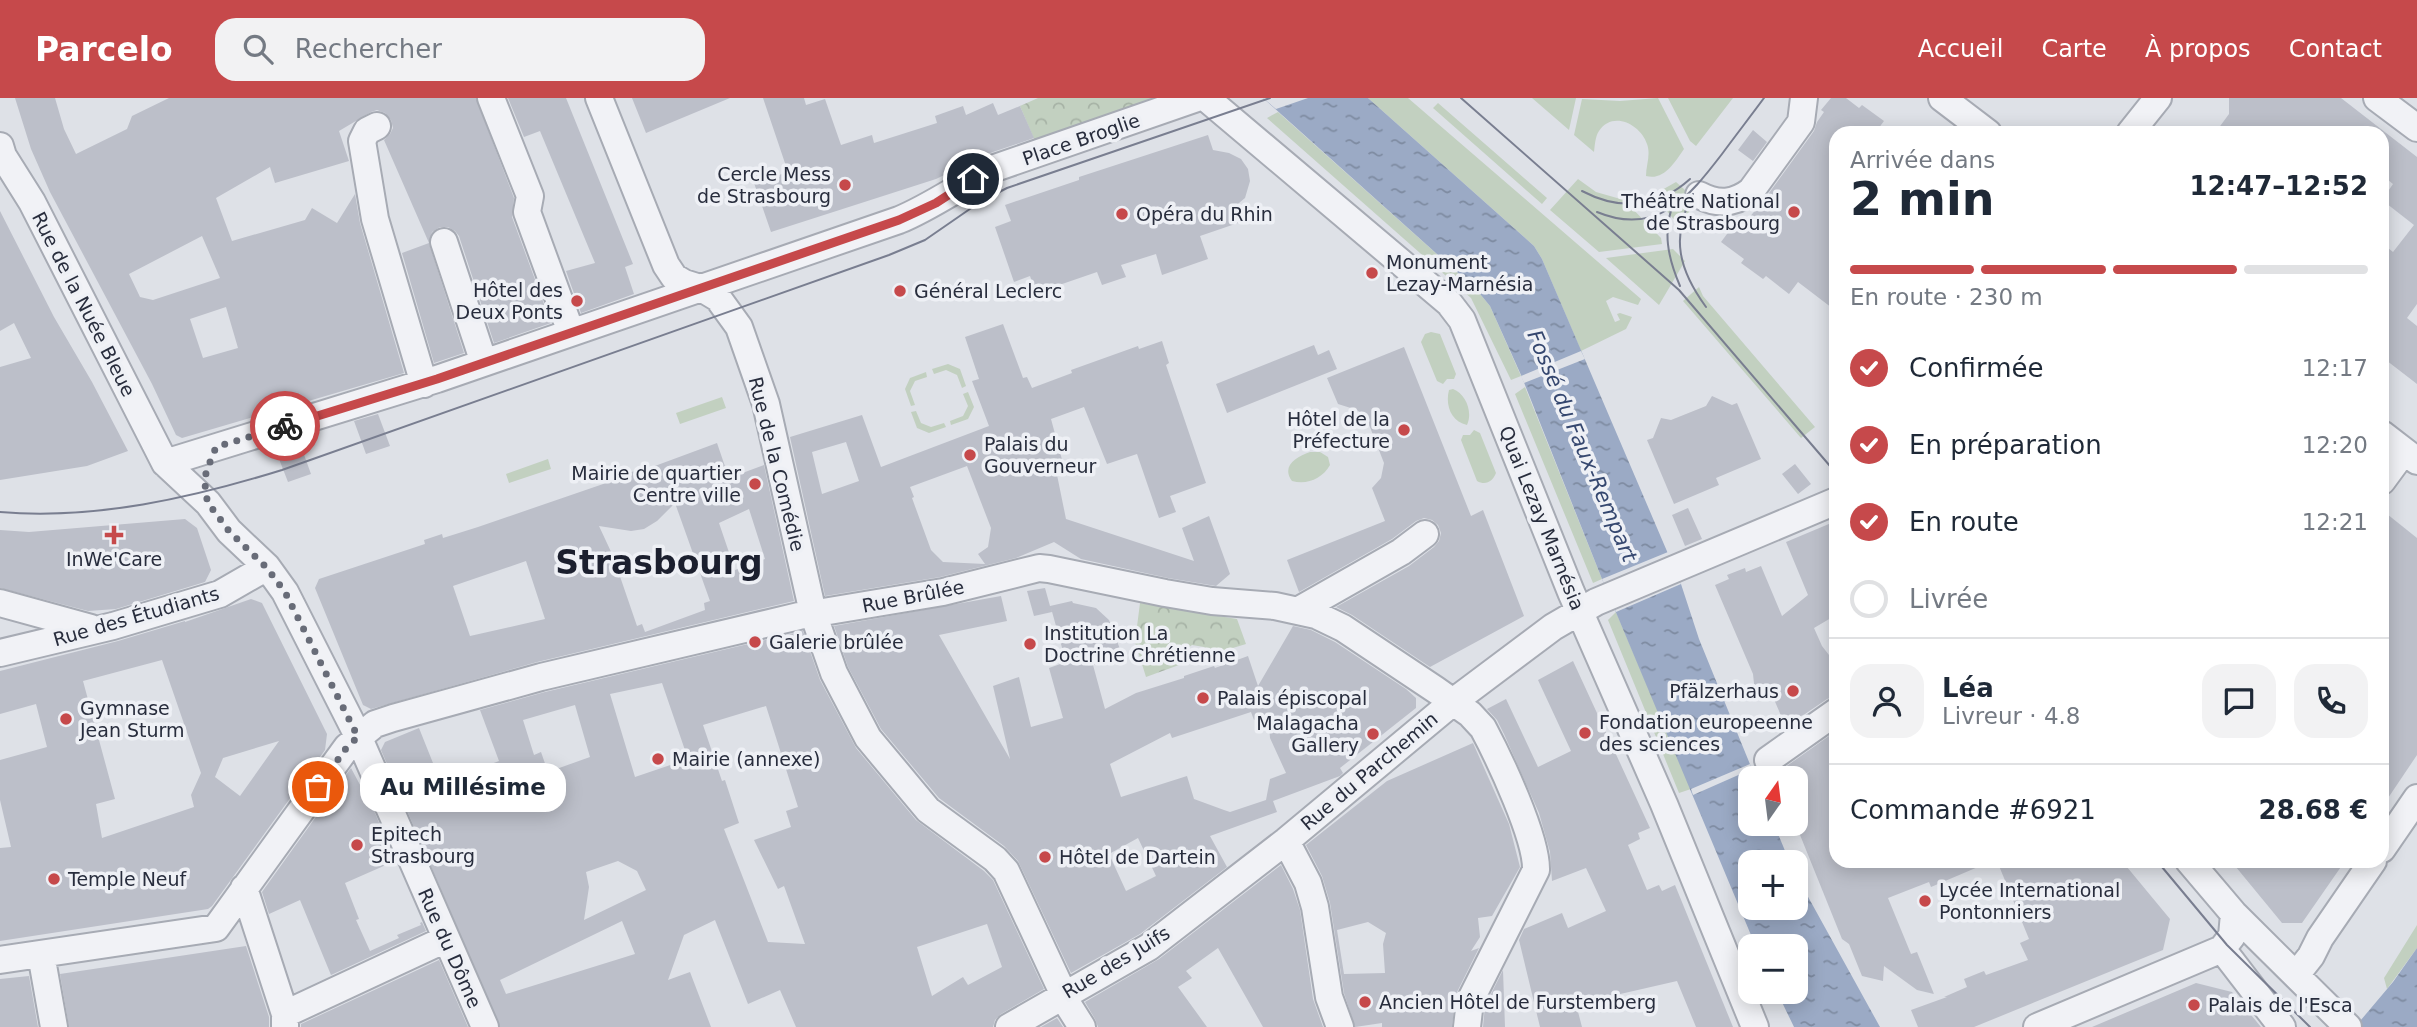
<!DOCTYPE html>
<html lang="fr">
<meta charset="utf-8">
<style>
body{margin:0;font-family:"DejaVu Sans",sans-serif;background:#f2f2f3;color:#1f2937;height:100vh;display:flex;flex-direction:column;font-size:26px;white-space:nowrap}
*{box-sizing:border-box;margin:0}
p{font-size:23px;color:#747a83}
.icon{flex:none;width:38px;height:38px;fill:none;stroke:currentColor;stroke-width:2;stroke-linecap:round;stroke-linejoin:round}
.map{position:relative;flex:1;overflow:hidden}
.side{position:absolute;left:1829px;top:28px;width:560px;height:742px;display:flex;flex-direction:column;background:#fff;border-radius:21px;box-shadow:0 4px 18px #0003}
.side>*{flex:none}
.needle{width:46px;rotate:14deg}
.fabs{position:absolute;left:1738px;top:668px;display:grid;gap:14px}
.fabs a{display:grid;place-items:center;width:70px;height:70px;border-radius:14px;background:#fff;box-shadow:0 4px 18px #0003;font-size:35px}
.pin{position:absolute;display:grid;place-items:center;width:60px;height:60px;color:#fff;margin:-30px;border:4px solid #fff;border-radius:50%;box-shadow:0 2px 7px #0007}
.courier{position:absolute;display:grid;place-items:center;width:70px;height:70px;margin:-35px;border:5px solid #c6494b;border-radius:50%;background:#fff;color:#222;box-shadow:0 2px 9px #0007}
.bubble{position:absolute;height:49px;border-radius:21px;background:#fff;box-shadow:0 4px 18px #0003;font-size:23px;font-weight:700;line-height:49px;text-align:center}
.summary em{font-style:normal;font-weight:700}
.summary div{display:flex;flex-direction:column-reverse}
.summary{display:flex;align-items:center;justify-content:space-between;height:119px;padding:0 21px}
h1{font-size:46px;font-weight:700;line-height:52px}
.bar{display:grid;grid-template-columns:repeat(4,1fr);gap:10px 7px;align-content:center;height:84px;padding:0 21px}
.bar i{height:9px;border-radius:5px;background:#e0e1e3}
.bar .current{background:#c6494b}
.bar p{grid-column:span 4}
.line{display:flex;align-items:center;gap:18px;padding:0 21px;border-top:2px solid #e0e1e3}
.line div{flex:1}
.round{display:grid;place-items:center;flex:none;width:74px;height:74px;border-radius:21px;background:#f2f2f3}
ol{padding:0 21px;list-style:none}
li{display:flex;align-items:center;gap:21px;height:77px}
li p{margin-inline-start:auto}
li .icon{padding:7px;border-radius:50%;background:#c6494b;color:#fff;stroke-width:4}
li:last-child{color:#747a83}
li i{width:38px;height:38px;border:4px solid #e0e1e3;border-radius:50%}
header{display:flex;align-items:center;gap:42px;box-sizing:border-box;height:98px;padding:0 35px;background:#c6494b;color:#fff}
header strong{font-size:33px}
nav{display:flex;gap:38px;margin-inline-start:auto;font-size:24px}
.search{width:490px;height:63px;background:#f2f2f3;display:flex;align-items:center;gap:18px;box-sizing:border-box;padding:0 24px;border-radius:21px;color:#747a83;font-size:26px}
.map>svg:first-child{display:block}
.green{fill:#c2d0c0}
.park{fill:url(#park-crowns)}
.water{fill:url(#water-ripples)}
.pier{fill:#dee1e7}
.building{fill:#bcbfc9;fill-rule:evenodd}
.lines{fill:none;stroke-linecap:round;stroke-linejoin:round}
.minor-casing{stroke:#a7abb4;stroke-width:30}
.minor{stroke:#f1f2f6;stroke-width:26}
.tram{stroke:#797e90;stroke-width:2}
.done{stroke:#686c78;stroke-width:7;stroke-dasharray:0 12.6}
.route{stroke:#c6494b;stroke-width:9}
.poi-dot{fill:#c6494b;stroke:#eef0f5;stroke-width:2.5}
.labels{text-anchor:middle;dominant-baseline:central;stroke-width:7;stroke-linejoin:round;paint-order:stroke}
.street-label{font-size:19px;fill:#282d3d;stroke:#eef0f5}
.poi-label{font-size:19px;fill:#282d3d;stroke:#eef0f5;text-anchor:start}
.water-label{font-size:21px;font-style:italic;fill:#35476f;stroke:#eef0f5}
.town-label{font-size:33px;font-weight:bold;fill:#1b1f2e;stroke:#eef0f5}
</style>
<header>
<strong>Parcelo</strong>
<div class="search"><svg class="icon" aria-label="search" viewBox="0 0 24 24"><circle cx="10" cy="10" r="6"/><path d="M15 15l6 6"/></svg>Rechercher</div>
<nav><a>Accueil</a><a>Carte</a><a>À propos</a><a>Contact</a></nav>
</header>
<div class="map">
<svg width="2417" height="929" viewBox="0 0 2417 929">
<defs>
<pattern id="park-crowns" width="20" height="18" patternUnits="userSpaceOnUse" patternTransform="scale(1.75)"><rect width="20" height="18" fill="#c2d0c0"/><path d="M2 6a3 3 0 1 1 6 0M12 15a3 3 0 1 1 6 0" fill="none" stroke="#a7b3a6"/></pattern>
<pattern id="water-ripples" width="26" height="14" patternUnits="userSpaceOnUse" patternTransform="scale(1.75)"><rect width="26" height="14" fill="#9baac5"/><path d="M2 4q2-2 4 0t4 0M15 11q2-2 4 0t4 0" fill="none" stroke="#7e8ba1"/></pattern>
</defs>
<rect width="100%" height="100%" fill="#dee1e7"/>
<path class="green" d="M1368 0H1408L1641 201 1638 207 1613 199 1606 203 1615 224 1620 222 1617 216 1620 215 1632 219 1626 231 1581 253 1542 161 1534 148Z
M1532 0H1576L1569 32Z
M1658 0 1684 51C1675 64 1664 83 1646 78 1646 67 1651 57 1647 46 1641 27 1613 12 1599 33 1595 39 1595 47 1594 54L1574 37 1582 1 1620 3Z
M1668 0H1733L1696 48 1690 43Z
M1438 5 1547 100 1542 106 1433 10Z
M1278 14 1476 191 1490 208 1521 278 1511 282 1471 200 1267 20Z
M1578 81 1596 94 1624 102 1661 140 1662 146 1599 154 1550 112Z
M1676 84 1694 100 1683 132 1653 97Z
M1673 151 1685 163 1659 207 1606 160Z
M1699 189 1703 198 1815 329 1801 340 1683 203Z
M1431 234 1440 236 1456 276 1454 281H1447L1443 286 1437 283 1421 244 1425 236Z
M948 266 960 271 966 288 962 290 957 277 946 272 934 276 932 271Z
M926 274 927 279 915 283 910 293 915 307 911 308 905 291 910 280Z
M1525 289 1602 481 1593 485 1515 296Z
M1453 291C1466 296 1473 314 1467 327 1451 324 1445 307 1449 292Z
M968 294 974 309 968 321 951 327 950 323 963 318 968 308 963 296Z
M722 299 726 310 680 326 676 315Z
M916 313 921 325 931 329 944 325 946 329 929 335 917 330 911 314Z
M1474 332 1480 335 1496 375C1493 383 1486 388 1477 383L1461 342 1463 337H1470Z
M1310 354H1320L1328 359 1330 367C1322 381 1307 387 1292 383 1281 368 1296 359 1310 354Z
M548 361 551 371 509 385 506 376Z
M1616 514 1691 691 1679 695 1608 522Z
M2417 827V850L2387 891 2384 880Z"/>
<path class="park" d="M1038 0H1170L1037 48 1020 8Z
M1140 505 1237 521 1246 546 1213 556 1204 549 1192 547 1181 555 1179 567 1146 579 1135 544Z"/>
<path class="water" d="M1263 0H1368L1534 148 1542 161 1681 486 1699 541 1756 681H1750V726H1774L1790 765H1750V810H1796V777L1880 929H1794L1777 894H1796V849H1756L1602 481 1521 277 1490 208 1476 191Z
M2417 850V929H2355L2393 884Z"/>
<path class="pier" d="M1263 0H1308L1276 11Z
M1581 253 1585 261 1524 285 1521 278Z
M1668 454 1681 486 1616 514 1602 481Z
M1750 666 1752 671 1693 697 1691 691Z"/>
<path class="building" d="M15 0H55L64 31 76 56 127 31 132 18 169 0H476L514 100 512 119 551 225 494 245 459 138 455 133 448 129H440L432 134 429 145 384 42 390 36 393 30 391 22 385 15 377 12 371 14 339 33 349 63 275 85 270 69 216 100 232 143 305 122 312 110 337 125 355 96 360 125 404 275 182 340 176 337 152 286 50 94 31 51ZM202 138 220 180 153 202 140 199 129 176ZM226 209 238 250 203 260 190 221Z
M508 0H566L633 166 625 169 634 196 581 215 566 173 595 165 540 33 524 39Z
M632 0H730L646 35Z
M763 0H804L806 7 825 1 841 47 872 37 874 45 937 25 935 18 963 8 966 17 993 5 998 17 1020 8 1034 40 990 55 936 81 771 134 754 85 788 74Z
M1831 0H1846L1859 10 1862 7 1884 23 1875 35H1836V213L1798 184 1789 196 1766 178 1763 181 1741 165 1744 161 1721 144 1736 124 1742 128 1764 102 1814 33 1817 24 1824 14 1821 12Z
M2229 0H2341L2417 59V206L2407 220 2417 228V286L2382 259V145L2393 154 2414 127 2382 102 2393 86 2382 77V35H2215L2229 16Z
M1753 32 1767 44 1753 63 1738 52Z
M1208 37 1213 52 1229 55 1241 61 1248 71 1250 83 1245 100 1233 110 1238 125 1200 138 1208 161 1162 177 1156 156 1121 167 1126 179 1102 187 1097 174 1036 195 1030 178 1014 184 995 129 1011 123 1005 107 1079 82V79Z
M0 113 54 219 92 284 128 353 87 368 0 382V269L31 260 14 225 0 233Z
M429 145 464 255 434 265 402 155Z
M1003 226 1023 280 1027 279 1032 290 1072 275 1071 272 1138 248 1139 251 1162 243 1169 265 1166 267 1206 385 1170 398 1176 414 1159 420 1137 356 1107 366 1084 309 1051 321 1064 369 1056 372 1066 421 1194 463 1182 430 1209 418 1230 476 1216 488 1168 480 1081 461 1054 444 1016 460 940 479 825 498 790 339 862 317 881 369 989 328 972 283 979 281 965 239ZM846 344 859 383 822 396 812 354ZM967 368 991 430 988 449 978 456 985 466 943 464 931 452 912 400 914 399 910 389Z
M1314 247 1318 257 1329 252 1337 271 1227 315 1216 286Z
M1404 249 1471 418 1483 412 1524 518 1430 569 1352 517 1336 509 1409 468 1434 449 1439 443 1441 435 1438 427 1432 422 1424 420 1416 423 1392 441 1299 494 1287 462 1385 423 1372 390 1381 380 1384 365 1366 319 1357 312 1338 306 1327 280Z
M1712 298 1732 307 1737 305 1761 361 1716 380 1719 387 1674 406 1647 342 1653 340 1661 320 1671 322 1706 308Z
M378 316 390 348 366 356 354 323Z
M298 340 311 376 288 384 274 348Z
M717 345 729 380 764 367 794 503 537 564 371 611 363 607 315 490 319 481 425 446 424 442 442 436 443 440 478 429 609 384 608 382 643 370 644 372ZM675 405 710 503 704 505 705 512 645 534 642 526 637 528 613 458 599 428 631 433 644 431 657 423ZM749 411 765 461 735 472 719 425ZM526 463 545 521 470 538 453 488Z
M1795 366 1811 386 1798 396 1782 376Z
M1688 410 1702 441 1685 448 1672 417Z
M2382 412 2417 440V657L2382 709Z
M185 421 197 430 211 472 205 484 116 511 88 513 0 490V432L29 434Z
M1836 423V517L1814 530 1822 548 1836 566V598L1827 601 1805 616 1791 623 1782 620 1773 599 1764 602 1755 595 1753 576 1715 487 1729 481 1727 477 1745 470 1746 474 1761 468 1782 518 1808 497 1786 444Z
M1045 490 1050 508 1072 503 1073 505 1096 510 1109 522 1123 559 1093 567 1105 611 1136 595 1184 580V578L1214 568 1215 570 1248 558 1258 588 1293 528 1311 532 1335 544 1406 591 1416 600V610L1340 670 1343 675 1340 678 1273 703 1277 714 1210 738 1227 769 1140 836 1071 875 1018 763 1004 748 939 700 881 631 848 569 834 528 1001 498 1007 523 939 537 1010 661 993 588 1019 579 1031 629 1063 620 1049 570 1066 564 1051 510 1052 514 1034 518 1027 493ZM1251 614 1254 622 1268 616 1270 640 1286 675 1270 681 1266 702 1230 714 1224 712 1194 701 1187 678 1121 699 1110 666 1170 635 1172 640ZM1138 740 1156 778 1126 793 1109 756Z
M251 501 262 505 327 636 325 652 212 808 208 811 0 843V750L11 749 0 702V662L47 649 36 606 0 616V573L118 543 185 523V524ZM162 562 201 675 191 697 194 709 102 740 96 706 115 701 83 583ZM279 643 240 698 215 679 223 660Z
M803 533 820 582 856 650 916 722 984 773 993 782 1044 891 1001 916 995 922 993 929H796L780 892 748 906 715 822 684 837 668 882 690 874 711 929H500L381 652 385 644 419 630 441 685 499 663 480 612 545 594ZM662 585 688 661 635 679 610 596ZM575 607 590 659 548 674 541 654 534 657 523 622ZM766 608 798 709 786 713 791 729 754 742 778 791 784 788 805 846 768 844 724 731 739 725 725 682 722 683 703 627ZM618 763 637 773 646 792 584 822 589 789 586 774ZM622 823 635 856 506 896 500 882ZM987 826 1002 869 968 887 963 879 932 898 917 849Z
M1573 563 1650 730 1638 735 1640 741 1628 747 1647 792 1659 787 1662 793 1675 787 1733 929H1696L1677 883 1581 905 1582 909 1577 910 1582 929H1540L1519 842 1524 831 1562 815 1568 830 1606 813 1586 770 1552 783 1550 754 1539 715 1504 636 1497 622 1487 611 1506 601 1538 669 1571 653 1538 582Z
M1836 633V763H1992L1931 789 1929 784 1888 800 1911 856 1917 854 1934 896 1917 892 1884 868 1883 883 1862 878 1849 846 1842 841 1796 727V681H1762L1777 675Z
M1473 645 1509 726 1520 769 1492 818 1478 820 1480 839 1471 853 1479 850 1456 896 1452 929H1382V925L1355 929 1344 895 1330 805 1322 778 1306 747 1387 683ZM1368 824 1386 835 1383 846 1385 875 1344 876 1337 832Z
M351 670 375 715 395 763 345 785 359 821 356 822 370 853 399 840 397 837 421 827 420 825 422 824 426 833 331 877 300 802 269 816 262 794Z
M1997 763H2122L2170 821 2163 852 1974 929H1918L1911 912 1947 899H1944L1967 889 1964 881 1984 873 1986 877 2028 862 2020 845 2029 841Z
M2231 763H2345L2302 825H2282Z
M1281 767 1293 791 1300 812 1313 901 1323 929H1263L1218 850 1186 873 1192 880 1178 889 1207 929H1098L1095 921 1085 904 1159 861Z
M246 848 269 919V929H69L60 876Z
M439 862 468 929H301V926Z
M1503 872 1505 929H1483L1485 908Z
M29 878 38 929H0V881Z
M2196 885 2232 894 2261 929H2092Z
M1057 920 1063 929H1041Z"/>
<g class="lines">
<defs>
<path id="minor" d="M491 0 530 98 527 114 568 226
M599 0 666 167 674 179 684 185 703 191 718 200 739 229 766 306 813 515 834 575 868 640 928 712 995 761 1006 773 1070 910 1082 929
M1206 0 1449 205 1462 222 1571 494 1664 706 1755 929
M1942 0 1988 35
M2377 0 2417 30
M377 28 367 33 362 43 375 121 424 286
M2130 35 2158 0
M0 48 3 58 32 104 165 365 208 405 229 433 267 469 285 494 358 638 485 929
M1699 97C1718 107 1734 106 1751 93L1801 24 1804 0
M444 144 481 256
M2382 336 2417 363
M165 365 437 281 899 122C933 108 962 86 995 70L1197 0
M2382 383 2404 353
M0 505 91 530
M1299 512 1401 454 1425 436
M0 555 113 528 220 496 267 469
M1768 662 1836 614
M1286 743 1308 785 1315 809 1329 899 1340 929
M2382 751 2417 700
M2189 763 2234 816 2348 929
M244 790 285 916V929
M2222 851 2282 929
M41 856 54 929
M0 862 216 830 347 649 375 626 393 620 541 579 799 518 943 494 1039 470 1049 471 1165 495 1212 503 1275 508 1316 517 1343 530 1436 592 1470 616 1483 630C1499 660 1537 740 1536 772L1470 903 1467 929
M2296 877 2311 858 2320 840 2373 763
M285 916 446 841
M1009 929 1149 849 1286 743 1453 604 1553 529 1596 504 1836 403
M2037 929 2222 851 2232 838 2234 816"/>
</defs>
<use href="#minor" class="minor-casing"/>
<use href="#minor" class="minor"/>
<path class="tram" d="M1461 0 1679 192 1836 375
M1582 93C1620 113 1658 110 1690 81
M1693 96C1670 139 1679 172 1706 209
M1674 104C1662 133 1668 160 1680 188
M1597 114C1657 139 1689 99 1722 56 1736 37 1750 19 1764 0
M0 414C95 422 192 400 282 372L889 157 925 142 980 104 1007 90 1270 0
M2157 763 2227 847 2310 929"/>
</g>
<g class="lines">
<path class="done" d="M285 328 216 349 206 374 205 393 208 405 229 433 267 470 285 494 358 639 347 649 318 689"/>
<path class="route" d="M285 328 437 281 899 122 936 105 973 81"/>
</g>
<g class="poi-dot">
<circle cx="845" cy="87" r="7"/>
<circle cx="1794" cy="114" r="7"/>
<circle cx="1122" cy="116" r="7"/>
<circle cx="1372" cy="175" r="7"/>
<circle cx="900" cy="193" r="7"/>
<circle cx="577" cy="203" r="7"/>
<circle cx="1404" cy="332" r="7"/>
<circle cx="970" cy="357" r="7"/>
<circle cx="755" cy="386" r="7"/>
<path d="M110.5 426.5h7v7h7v7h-7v7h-7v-7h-7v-7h7z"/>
<circle cx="755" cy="544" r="7"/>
<circle cx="1030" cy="546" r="7"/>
<circle cx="1793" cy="593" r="7"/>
<circle cx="1203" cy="600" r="7"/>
<circle cx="66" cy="621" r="7"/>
<circle cx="1585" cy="635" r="7"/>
<circle cx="1373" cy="636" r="7"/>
<circle cx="658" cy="661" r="7"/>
<circle cx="357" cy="747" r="7"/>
<circle cx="1045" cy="759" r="7"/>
<circle cx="54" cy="781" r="7"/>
<circle cx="1925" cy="803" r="7"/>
<circle cx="1365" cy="904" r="7"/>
<circle cx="2194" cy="907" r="7"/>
</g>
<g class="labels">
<g class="street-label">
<text transform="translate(1081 41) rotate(-19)">Place Broglie</text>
<text transform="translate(84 206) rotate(63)">Rue de la Nuée Bleue</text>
<text transform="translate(777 366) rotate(76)">Rue de la Comédie</text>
<text transform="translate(1542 420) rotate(68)">Quai Lezay Marnésia</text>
<text transform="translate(913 498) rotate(-11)">Rue Brûlée</text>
<text transform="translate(136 518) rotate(-16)">Rue des Étudiants</text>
<text transform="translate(1369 673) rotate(-40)">Rue du Parchemin</text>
<text transform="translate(450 850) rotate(66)">Rue du Dôme</text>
<text transform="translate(1116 864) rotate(-31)">Rue des Juifs</text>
</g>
<g class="poi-label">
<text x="831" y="76" text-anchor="end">Cercle Mess<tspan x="831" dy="22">de Strasbourg</tspan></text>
<text x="1780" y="103" text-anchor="end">Théâtre National<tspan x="1780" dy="22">de Strasbourg</tspan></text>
<text x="1136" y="116">Opéra du Rhin</text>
<text x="1386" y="164">Monument<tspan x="1386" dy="22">Lezay-Marnésia</tspan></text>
<text x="563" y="192" text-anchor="end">Hôtel des<tspan x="563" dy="22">Deux Ponts</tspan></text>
<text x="914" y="193">Général Leclerc</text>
<text x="1390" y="321" text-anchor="end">Hôtel de la<tspan x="1390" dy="22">Préfecture</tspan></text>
<text x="984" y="346">Palais du<tspan x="984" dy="22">Gouverneur</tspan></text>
<text x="741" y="375" text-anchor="end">Mairie de quartier<tspan x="741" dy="22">Centre ville</tspan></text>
<text x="114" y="461" text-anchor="middle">InWe'Care</text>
<text x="1044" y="535">Institution La<tspan x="1044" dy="22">Doctrine Chrétienne</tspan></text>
<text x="769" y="544">Galerie brûlée</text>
<text x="1779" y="593" text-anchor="end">Pfälzerhaus</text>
<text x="1217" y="600">Palais épiscopal</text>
<text x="80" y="610">Gymnase<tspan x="80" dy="22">Jean Sturm</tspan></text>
<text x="1599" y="624">Fondation europeenne<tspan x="1599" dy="22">des sciences</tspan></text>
<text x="1359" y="625" text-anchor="end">Malagacha<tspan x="1359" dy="22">Gallery</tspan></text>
<text x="672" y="661">Mairie (annexe)</text>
<text x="371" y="736">Epitech<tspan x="371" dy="22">Strasbourg</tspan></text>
<text x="1059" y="759">Hôtel de Dartein</text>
<text x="68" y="781">Temple Neuf</text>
<text x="1939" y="792">Lycée International<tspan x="1939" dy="22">Pontonniers</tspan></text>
<text x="1379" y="904">Ancien Hôtel de Furstemberg</text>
<text x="2208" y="907">Palais de l'Esca</text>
</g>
<g class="water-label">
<text transform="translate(1582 348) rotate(67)">Fossé du Faux-Rempart</text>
</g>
<g class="town-label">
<text x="659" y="464">Strasbourg</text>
</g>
</g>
</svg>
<div class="fabs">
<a><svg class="needle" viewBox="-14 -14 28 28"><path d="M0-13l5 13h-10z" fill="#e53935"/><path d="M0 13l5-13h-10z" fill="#747a83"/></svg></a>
<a>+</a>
<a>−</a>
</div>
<div class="pin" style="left:318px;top:689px;background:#ea580c"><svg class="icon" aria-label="bag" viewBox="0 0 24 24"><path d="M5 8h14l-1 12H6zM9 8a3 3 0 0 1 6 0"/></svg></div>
<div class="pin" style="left:973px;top:81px;background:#1f2937"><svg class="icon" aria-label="home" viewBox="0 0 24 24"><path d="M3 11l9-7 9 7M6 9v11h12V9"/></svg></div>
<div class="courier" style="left:285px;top:328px"><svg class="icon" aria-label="bike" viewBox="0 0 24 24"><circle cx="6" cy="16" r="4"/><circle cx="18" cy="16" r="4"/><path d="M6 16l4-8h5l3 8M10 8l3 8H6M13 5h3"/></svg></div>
<div class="bubble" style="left:360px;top:665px;width:206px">Au Millésime</div>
<section class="side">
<div class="summary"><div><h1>2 min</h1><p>Arrivée dans</p></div><em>12:47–12:52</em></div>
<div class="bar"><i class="current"></i><i class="current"></i><i class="current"></i><i></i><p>En route · 230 m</p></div>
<ol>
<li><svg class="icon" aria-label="check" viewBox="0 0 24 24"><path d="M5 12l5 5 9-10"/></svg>Confirmée<p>12:17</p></li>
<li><svg class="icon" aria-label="check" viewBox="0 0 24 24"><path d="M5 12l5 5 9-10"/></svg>En préparation<p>12:20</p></li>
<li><svg class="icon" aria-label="check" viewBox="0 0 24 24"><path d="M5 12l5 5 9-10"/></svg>En route<p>12:21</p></li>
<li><i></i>Livrée</li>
</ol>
<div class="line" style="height:126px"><a class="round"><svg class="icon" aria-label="person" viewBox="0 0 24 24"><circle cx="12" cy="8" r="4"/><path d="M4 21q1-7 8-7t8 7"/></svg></a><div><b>Léa</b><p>Livreur · 4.8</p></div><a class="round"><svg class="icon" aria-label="chat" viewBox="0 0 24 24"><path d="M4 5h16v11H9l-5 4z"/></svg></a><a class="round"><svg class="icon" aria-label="phone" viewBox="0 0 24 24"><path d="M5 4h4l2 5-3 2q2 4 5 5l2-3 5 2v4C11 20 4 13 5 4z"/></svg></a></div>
<div class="line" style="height:91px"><div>Commande #6921</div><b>28.68 €</b></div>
</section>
</div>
